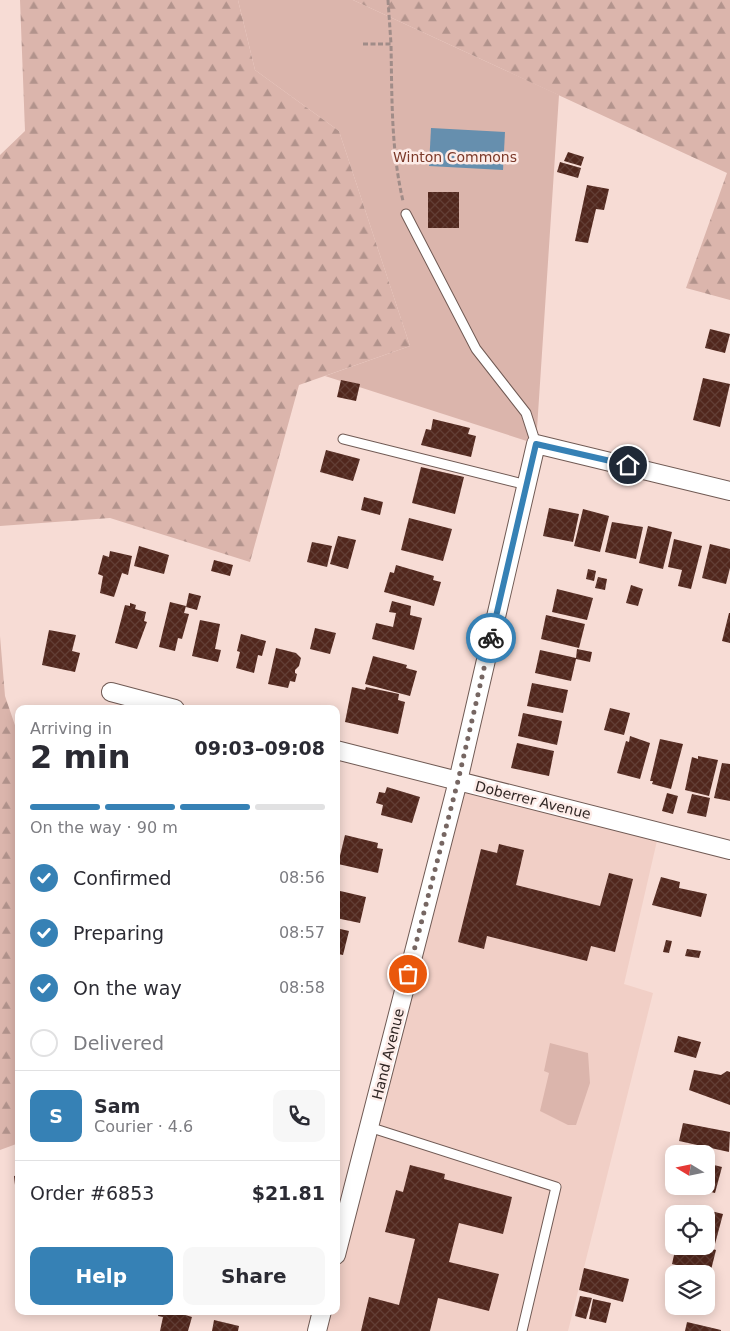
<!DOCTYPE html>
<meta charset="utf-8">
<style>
body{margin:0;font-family:"DejaVu Sans",sans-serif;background:#f7f7f7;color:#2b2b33;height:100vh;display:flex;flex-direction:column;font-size:19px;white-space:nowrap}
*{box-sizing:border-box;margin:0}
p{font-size:16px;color:#7c7c81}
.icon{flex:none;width:28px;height:28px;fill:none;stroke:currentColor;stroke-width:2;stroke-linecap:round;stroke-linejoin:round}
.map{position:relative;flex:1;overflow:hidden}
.panel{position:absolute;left:15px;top:705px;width:325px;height:610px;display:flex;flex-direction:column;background:#fff;border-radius:10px;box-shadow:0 2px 12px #0003}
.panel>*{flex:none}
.needle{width:32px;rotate:280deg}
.buttons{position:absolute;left:665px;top:1145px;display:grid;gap:10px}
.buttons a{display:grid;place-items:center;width:50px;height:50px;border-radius:10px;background:#fff;box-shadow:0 2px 12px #0003;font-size:25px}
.pin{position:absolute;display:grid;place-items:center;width:42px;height:42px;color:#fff;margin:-21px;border:2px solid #fff;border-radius:50%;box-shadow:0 1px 5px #0007}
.courier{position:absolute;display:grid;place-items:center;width:50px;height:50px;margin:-25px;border:4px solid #3681b5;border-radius:50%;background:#fff;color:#222;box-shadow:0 1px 6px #0007}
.overview em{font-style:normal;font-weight:800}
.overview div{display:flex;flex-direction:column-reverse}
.overview{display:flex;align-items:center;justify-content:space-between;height:85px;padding:0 15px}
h1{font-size:32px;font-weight:800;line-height:38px}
.bar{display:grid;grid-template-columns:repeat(4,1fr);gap:8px 5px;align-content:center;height:60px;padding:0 15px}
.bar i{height:6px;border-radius:4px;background:#e1e1e2}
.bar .current{background:#3681b5}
.bar p{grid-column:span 4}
.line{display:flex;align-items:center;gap:12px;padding:0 15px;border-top:1px solid #e1e1e2}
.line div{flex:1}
.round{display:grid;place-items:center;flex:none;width:52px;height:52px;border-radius:10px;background:#f7f7f7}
ol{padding:0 15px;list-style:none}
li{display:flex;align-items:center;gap:15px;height:55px}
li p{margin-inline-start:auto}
li .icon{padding:5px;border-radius:50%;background:#3681b5;color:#fff;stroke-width:4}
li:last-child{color:#7c7c81}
li i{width:28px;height:28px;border:2px solid #e1e1e2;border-radius:50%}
.button{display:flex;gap:10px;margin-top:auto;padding:10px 15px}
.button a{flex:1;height:58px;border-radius:10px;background:#3681b5;color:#fff;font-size:20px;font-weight:800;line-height:58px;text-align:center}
.button a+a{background:#f7f7f7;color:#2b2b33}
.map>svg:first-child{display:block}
.built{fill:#f1cfc6}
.green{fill:#dbb5ac}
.forest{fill:url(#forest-firs)}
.water{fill:#668fae}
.building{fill:url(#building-cross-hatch)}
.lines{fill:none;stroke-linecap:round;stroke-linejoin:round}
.lane-casing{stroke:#705a54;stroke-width:11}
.street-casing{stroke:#705a54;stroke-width:20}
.path{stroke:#a08c88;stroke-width:3;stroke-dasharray:5 2.5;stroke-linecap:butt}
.lane{stroke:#fff;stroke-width:9}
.street{stroke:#fff;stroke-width:18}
.done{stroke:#766662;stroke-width:5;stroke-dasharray:0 9}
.route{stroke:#3681b5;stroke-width:6}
.labels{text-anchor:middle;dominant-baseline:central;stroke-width:5;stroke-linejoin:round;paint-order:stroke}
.park-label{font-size:14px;fill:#7c3a2a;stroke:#fdece8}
.street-label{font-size:14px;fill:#302624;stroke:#fdece8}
</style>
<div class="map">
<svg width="730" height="1331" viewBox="0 0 730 1331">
<defs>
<pattern id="forest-firs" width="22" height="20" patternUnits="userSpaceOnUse" patternTransform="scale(1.25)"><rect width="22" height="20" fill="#dbb5ac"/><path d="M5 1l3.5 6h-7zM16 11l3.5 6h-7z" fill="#b2938c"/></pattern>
<pattern id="building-cross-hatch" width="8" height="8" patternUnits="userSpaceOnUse" patternTransform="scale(1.25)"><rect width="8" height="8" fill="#51271d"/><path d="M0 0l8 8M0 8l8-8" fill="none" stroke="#623e35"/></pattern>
</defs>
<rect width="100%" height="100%" fill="#f7dcd5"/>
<path class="built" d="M458 781 659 832 624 984 653 993 568 1331H317L322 1311H336V1255Z"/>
<path class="green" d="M238 0H353L559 95 536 444 325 376 410 346 339 131 255 70Z
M550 1043 588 1053 590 1083 576 1125H568L540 1111 549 1073 544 1071Z"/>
<path class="forest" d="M20 0H238L255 70 339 131 410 346 299 385 250 562 110 518 0 526V155L25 131Z
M353 0H730V300L686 288 727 173Z
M0 636 5 696 19 737V1143L0 1150Z"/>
<path class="water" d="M431 128 505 132 503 170 429 166Z"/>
<path class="building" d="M568 152 584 157 581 166 564 161Z
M560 162 581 168 578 178 557 172Z
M587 185 609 189 604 210 596 209 588 243 575 241Z
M428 192H459V228H428Z
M710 329 730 334 725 353 705 348Z
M703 378 730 384 720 427 693 420Z
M341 380 360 384 356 401 337 397Z
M433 419 470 428 468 434 476 436 471 457 421 445 426 429 431 430Z
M326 450 360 459 353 481 320 472Z
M421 467 464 477 455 514 412 503Z
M364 497 383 502 380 515 361 510Z
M549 508 579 514 573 542 543 536Z
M583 509 609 516 600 552 574 546Z
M409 518 452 529 443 561 401 550Z
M612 522 643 527 636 559 605 552Z
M648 526 672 532 663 569 639 563Z
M338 536 356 540 348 569 330 564Z
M674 539 702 546 691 589 678 586 682 570 668 567Z
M312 542 332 546 327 567 307 562Z
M710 544 730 549V568L726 584 702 578Z
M139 546 169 555 164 574 134 566Z
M110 551 132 556 128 575 122 573 114 597 100 593 103 576 98 574 103 555 109 557Z
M214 560 233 565 230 576 211 571Z
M396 565 434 576 433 580 441 582 434 606 384 592 390 572 394 573Z
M588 569 596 571 594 581 586 579Z
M598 577 607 579 605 590 595 588Z
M631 585 643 589 638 606 626 603Z
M557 589 593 598 587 620 552 612Z
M189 593 201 596 197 610 186 607Z
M392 601 411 606 410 615 422 618 414 650 372 639 376 623 393 627 396 613 389 612Z
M170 602 186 606 184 613 189 614 182 639 178 638 175 651 159 647Z
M130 603 136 605 135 609 146 612 144 621 147 622 137 649 115 643 125 605 130 606Z
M729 613H730V643L722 641Z
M546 615 585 624 579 648 541 639Z
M200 620 220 624 215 649 221 650 218 662 192 656Z
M315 628 336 633 330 654 310 649Z
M49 630 76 635 72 651 80 653 75 672 42 665Z
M241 634 266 641 262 656 258 655 254 673 236 668 240 652 237 651Z
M276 648 296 653 301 658 299 666 295 670V673L297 674 295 682 290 681 288 688 268 684Z
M577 649 592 652 590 662 576 659 571 681 535 673 540 650 576 658Z
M373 656 407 665 406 668 417 671 410 696 365 684Z
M532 683 568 690 563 713 527 706Z
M352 687 365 690 366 687 399 694 398 700 405 702 398 734 345 722Z
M610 708 630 713 624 735 604 730Z
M523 713 562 721 557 745 518 736Z
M630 736 650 743 640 779 617 773 626 741 629 742Z
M660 739 683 744 671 789 652 784 653 781H650Z
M517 743 554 751 549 776 511 768Z
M698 756 718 760 709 796 685 790 692 757 698 759Z
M722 763 730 764V801L714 798Z
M387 787 420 797 412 823 381 815 383 805 376 803 379 792 385 793Z
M667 793 678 796 673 814 662 811Z
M692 794 710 798 706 817 687 813Z
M345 835 378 843 377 848 383 849 378 873 338 864Z
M499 844 524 850 516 885 600 906 609 873 633 879 615 952 591 946 587 961 487 936 484 949 458 942 481 849 497 853Z
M661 877 680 882 679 888 707 894 701 917 652 905Z
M336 890 366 897 360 923 336 918Z
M336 928 349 931 343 955 338 954 337 958Z
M666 940 672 941 669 953 663 952Z
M687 949 701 951 699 958 685 956Z
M678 1036 701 1042 696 1058 674 1052Z
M694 1070 721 1075 727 1071 730 1072V1105L689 1090Z
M683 1123 730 1132 729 1152 679 1141Z
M706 1163 722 1167 715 1193 694 1188 693 1194 675 1190 676 1186H706Z
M410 1165 445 1174 444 1179 512 1197 503 1234 459 1223 449 1262 499 1274 489 1311 438 1298 430 1331H361L369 1297 399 1305 415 1239 385 1232 396 1190 403 1192Z
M19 1175V1194H16L14 1176Z
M687 1205 723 1214 715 1244 706 1241V1214H685Z
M676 1246H702L716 1250 710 1274 672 1264Z
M584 1268 629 1279 623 1302 579 1290Z
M706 1291 712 1292 708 1305 706 1304Z
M672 1294 674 1295V1306H702L700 1315 668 1307Z
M580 1296 592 1298 586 1319 575 1316Z
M593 1299 611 1303 606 1323 589 1319Z
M159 1311H172L192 1317 188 1331H160L163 1317 158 1316Z
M214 1320 239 1326 238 1331H212Z
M687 1322 721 1330V1331H685Z"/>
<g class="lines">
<defs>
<path id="lane" d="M406 214 476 349 526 413 536 444
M343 439 527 485
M369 1127 556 1187 522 1331"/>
<path id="street" d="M111 692 175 709
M336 750 730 850
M336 1255 458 781 536 444 730 491
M317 1331 322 1311"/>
</defs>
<use href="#lane" class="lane-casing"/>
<use href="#street" class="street-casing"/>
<path class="path" d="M388 0 391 44
M363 44H391C392 97 391 150 403 201"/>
<use href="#lane" class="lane"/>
<use href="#street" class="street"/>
</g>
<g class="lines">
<path class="done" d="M408 974 458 781 491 638"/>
<path class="route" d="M491 638 536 444 628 465"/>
</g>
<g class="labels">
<g class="park-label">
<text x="455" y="157">Winton Commons</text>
</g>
<g class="street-label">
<text transform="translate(533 800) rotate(14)">Doberrer Avenue</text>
<text transform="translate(388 1054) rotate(-76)">Hand Avenue</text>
</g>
</g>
</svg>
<div class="buttons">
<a><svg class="needle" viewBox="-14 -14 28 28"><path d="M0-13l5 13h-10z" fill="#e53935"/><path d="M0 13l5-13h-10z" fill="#7c7c81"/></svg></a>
<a><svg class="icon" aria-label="locate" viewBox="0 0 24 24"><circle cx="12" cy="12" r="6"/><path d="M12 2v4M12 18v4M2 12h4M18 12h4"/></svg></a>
<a><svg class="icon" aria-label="layers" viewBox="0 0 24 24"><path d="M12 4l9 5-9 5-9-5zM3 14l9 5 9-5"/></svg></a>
</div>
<div class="pin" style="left:408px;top:974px;background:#ea580c"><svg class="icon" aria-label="bag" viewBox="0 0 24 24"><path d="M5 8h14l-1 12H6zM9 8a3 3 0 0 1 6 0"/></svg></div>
<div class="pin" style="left:628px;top:465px;background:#1f2937"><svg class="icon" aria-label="home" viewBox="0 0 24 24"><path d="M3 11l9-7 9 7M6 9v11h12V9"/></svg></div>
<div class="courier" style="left:491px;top:638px"><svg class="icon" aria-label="bike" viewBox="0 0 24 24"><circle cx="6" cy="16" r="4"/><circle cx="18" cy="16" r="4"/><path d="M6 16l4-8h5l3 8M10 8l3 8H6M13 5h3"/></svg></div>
<section class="panel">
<div class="overview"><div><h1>2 min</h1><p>Arriving in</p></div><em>09:03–09:08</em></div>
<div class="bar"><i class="current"></i><i class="current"></i><i class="current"></i><i></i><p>On the way · 90 m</p></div>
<ol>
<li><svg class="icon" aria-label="check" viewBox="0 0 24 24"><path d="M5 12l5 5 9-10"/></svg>Confirmed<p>08:56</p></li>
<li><svg class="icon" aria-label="check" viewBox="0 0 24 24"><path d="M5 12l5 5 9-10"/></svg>Preparing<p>08:57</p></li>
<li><svg class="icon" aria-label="check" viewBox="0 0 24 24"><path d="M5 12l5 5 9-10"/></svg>On the way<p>08:58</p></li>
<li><i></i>Delivered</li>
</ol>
<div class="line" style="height:90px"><b class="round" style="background:#3681b5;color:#fff">S</b><div><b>Sam</b><p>Courier · 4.6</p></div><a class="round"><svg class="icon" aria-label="phone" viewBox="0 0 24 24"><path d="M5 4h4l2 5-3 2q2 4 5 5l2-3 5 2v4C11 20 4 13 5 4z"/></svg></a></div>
<div class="line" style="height:65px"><div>Order #6853</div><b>$21.81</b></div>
<div class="button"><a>Help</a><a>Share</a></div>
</section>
</div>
